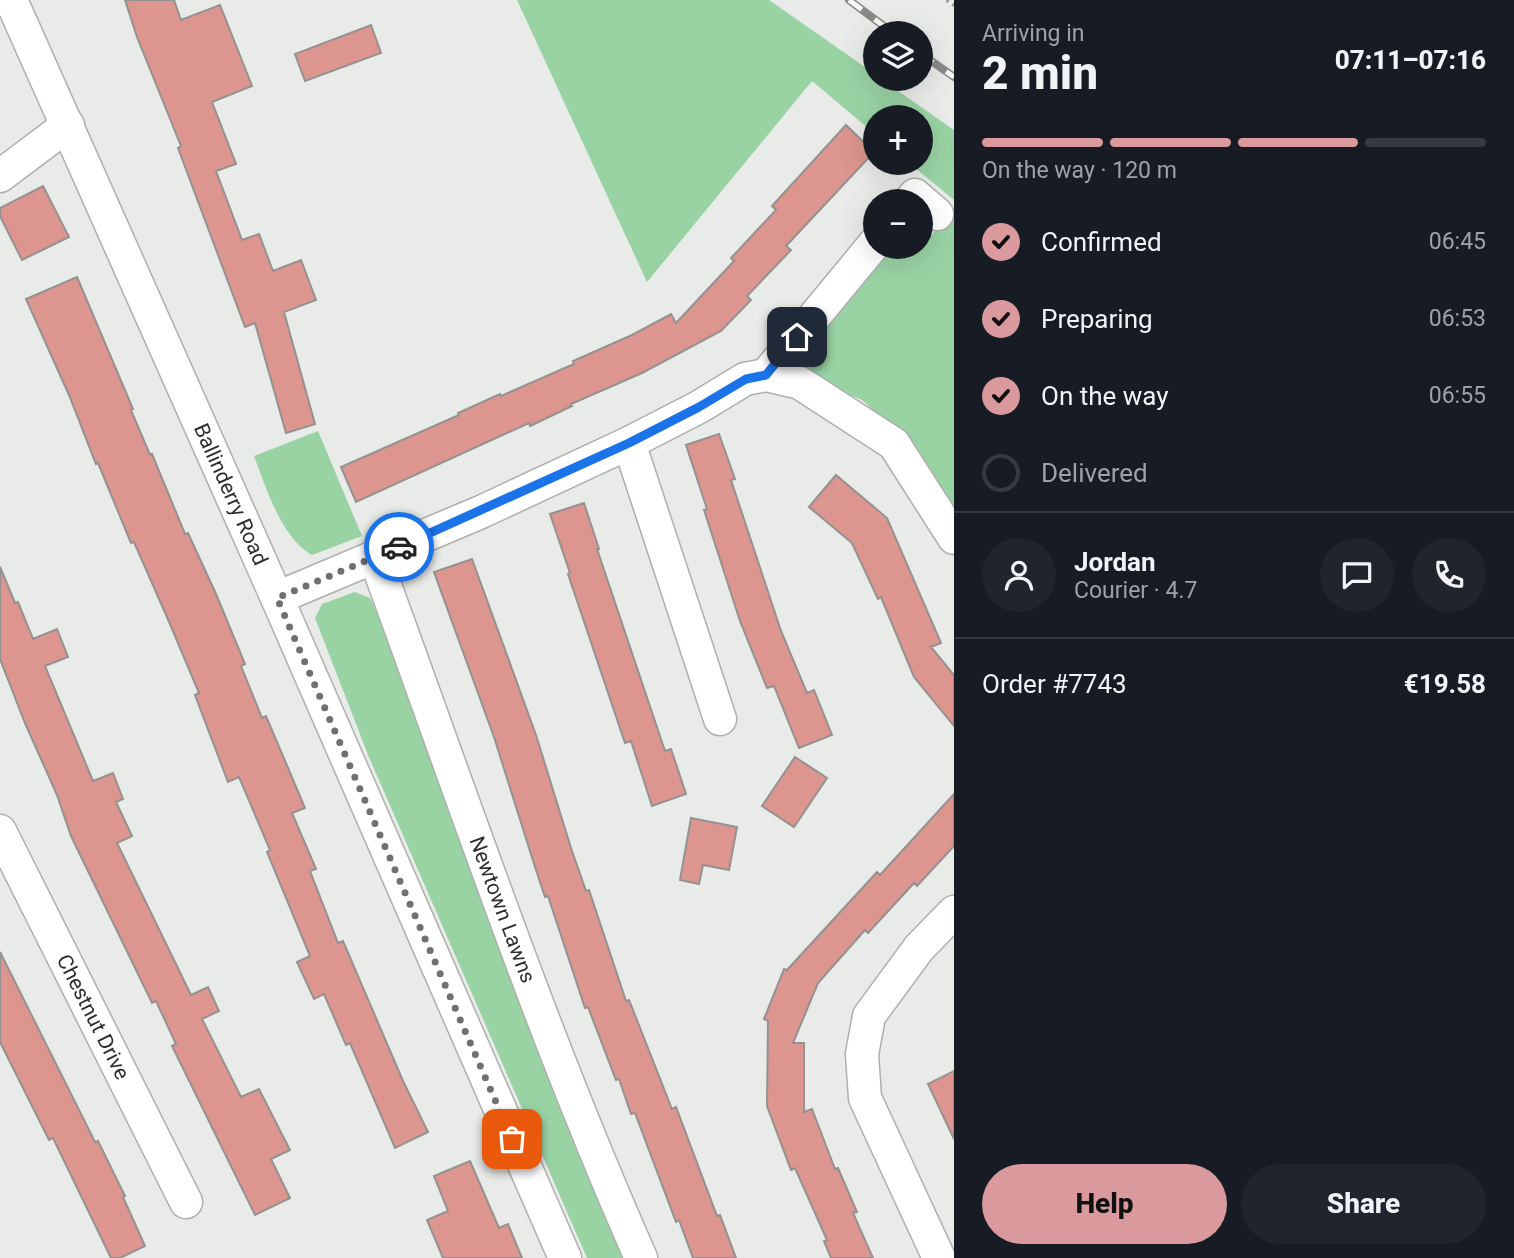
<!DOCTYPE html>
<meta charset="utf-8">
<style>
body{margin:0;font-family:Roboto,sans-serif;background:#20242c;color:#f1f3f6;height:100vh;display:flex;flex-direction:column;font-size:26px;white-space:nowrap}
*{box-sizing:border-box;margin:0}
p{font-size:23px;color:#9ea1a6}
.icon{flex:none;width:38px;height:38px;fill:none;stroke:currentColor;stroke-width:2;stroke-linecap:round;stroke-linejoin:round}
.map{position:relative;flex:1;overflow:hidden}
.side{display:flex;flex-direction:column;background:#171b24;width:560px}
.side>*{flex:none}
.tools{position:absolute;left:863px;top:21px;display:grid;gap:14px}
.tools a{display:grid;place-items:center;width:70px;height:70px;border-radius:50%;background:#171b24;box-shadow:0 7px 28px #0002;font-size:35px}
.pin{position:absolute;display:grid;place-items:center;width:60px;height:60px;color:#fff;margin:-30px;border-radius:14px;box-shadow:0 4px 10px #0006}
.courier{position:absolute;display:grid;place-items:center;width:70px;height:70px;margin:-35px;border:5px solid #1a73e8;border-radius:50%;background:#fff;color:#222;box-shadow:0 2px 9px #0007}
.headline em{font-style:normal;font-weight:800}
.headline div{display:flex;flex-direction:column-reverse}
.headline{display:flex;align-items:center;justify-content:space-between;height:119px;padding:0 28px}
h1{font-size:46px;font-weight:800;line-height:52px}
.bar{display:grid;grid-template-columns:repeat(4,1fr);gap:10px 7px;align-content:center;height:84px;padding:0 28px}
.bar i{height:9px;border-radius:5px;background:#363941}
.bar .on{background:#d9999d}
.bar p{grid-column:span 4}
.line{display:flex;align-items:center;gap:18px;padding:0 28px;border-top:2px solid #363941}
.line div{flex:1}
.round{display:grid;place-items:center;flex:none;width:74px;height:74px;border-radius:37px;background:#20242c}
ol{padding:0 28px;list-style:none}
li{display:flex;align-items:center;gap:21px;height:77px}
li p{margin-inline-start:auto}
li .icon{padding:7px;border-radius:50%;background:#d9999d;color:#111;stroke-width:4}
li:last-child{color:#9ea1a6}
li i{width:38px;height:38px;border:4px solid #363941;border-radius:50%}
.button{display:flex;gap:14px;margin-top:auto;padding:14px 28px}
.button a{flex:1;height:80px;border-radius:42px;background:#d9999d;color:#111;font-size:28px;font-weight:800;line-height:80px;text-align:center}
.button a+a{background:#20242c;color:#f1f3f6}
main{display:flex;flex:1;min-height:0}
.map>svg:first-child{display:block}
.green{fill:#99d3a4}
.building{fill:#dd958f;stroke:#959191;stroke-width:2}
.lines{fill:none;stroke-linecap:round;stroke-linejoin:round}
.minor-casing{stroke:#adafad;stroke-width:35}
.path{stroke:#8b8d8b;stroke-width:4.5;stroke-dasharray:2 5;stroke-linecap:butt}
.minor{stroke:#fff;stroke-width:32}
.rail-casing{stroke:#888a88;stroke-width:8}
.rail{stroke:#f6f9f6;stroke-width:5;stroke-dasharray:16;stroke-linecap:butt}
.done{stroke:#6f706f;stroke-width:7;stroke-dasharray:0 12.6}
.route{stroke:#1a73e8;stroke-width:9}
.labels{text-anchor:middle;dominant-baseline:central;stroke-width:5;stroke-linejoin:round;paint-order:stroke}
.street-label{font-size:21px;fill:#2d2e2d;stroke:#f6f9f6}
</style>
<main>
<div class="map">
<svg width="954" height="1258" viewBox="0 0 954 1258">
<rect width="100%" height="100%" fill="#e9ebe9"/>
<path class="green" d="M517 0H769L875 74V79H881L954 130V200L909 163H920V117H875V134L812 81 647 282Z
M954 212V510L918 450 862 400 820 382 805 363 811 339 888 247H920L921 232 929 237Z
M318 431 362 536 312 555C281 538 266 487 254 456Z
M355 592 370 598 414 691 628 1258H587L368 755 315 618 322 604Z"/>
<path class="building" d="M125 0H174L181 20 220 5 252 86 212 102 236 164 216 171 242 240 259 234 273 271 301 260 316 300 284 312 315 424 286 433 255 323 245 327 178 148 181 146 137 37Z
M371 25 381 53 305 81 295 54Z
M846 125 874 152 786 246 791 250 747 296 751 300 721 331 642 373 571 404 572 406 530 426 529 423 356 502 341 467 459 415 458 413 500 394 501 396 574 364 573 361 632 335 671 314 676 323 734 261 731 258 776 210 772 206Z
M43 186 69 237 22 260 0 216V208Z
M77 277 133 409 131 410 150 455 152 454 185 534 188 533 216 594 245 664 241 666 262 718 266 716 305 808 292 813 316 869 310 871 338 943 343 941 403 1081 428 1132 395 1148 350 1043 346 1045 324 994 314 999 297 962 310 956 267 852 270 850 239 777 228 782 195 695 199 693 170 624 134 542 131 543 98 463 96 464 69 395 26 299Z
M719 434 735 479 731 480 781 631 807 693 814 690 832 735 799 748 774 686 767 688 740 621 704 510 707 509 686 445Z
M836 475 887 518 941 643 931 647 954 675V726L914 677 881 597 878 599 852 543 809 507Z
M584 503 599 549H597L665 751 671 749 686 794 652 806 631 741 625 743 568 574 570 573 550 514Z
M472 559 536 735 571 848 586 891 589 890 626 1001 629 1000 672 1109 676 1107 717 1216 720 1215 736 1258H693L679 1220 676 1222 635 1113 631 1114 619 1079 616 1080 588 1007 585 1008 548 896 545 897 535 867 494 737 434 572Z
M0 567 15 603 18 602 33 639 57 629 68 657 45 666 93 781 113 773 123 799 116 802 132 836 117 843 191 995 208 987 219 1011 202 1019 241 1097 259 1089 290 1150 271 1159 290 1198 255 1215 172 1046 176 1044 156 1001 152 1003 71 836 57 795 25 723 0 659Z
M795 757 827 778 794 827 762 806Z
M954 794V846L917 886 914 883 868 933 865 930 818 983 793 1043H804V1112L812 1109 835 1169 838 1168 857 1212 853 1213 873 1258H831L824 1241 827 1240 795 1168 791 1170 767 1106 768 1021 764 1019 784 969 787 970 877 872 880 875Z
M691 818 737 827 729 870 703 865 699 884 680 880Z
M0 952 95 1142 98 1141 125 1196 123 1197 145 1246 120 1258H111L53 1138 49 1140 0 1042Z
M954 1071V1139L928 1084Z
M470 1161 499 1228 508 1224 522 1258H443L427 1220 448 1211 434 1176Z"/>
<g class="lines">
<defs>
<g id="minor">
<path id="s1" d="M11 0 277 598 565 1258"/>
<path d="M0 176 68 125"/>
<path d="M910 201 915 195 937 214"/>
<path d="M766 375 875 243"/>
<path d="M629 443 720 719"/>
<path id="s2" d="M375 558C461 792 540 1030 641 1258"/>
<path d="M277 598 481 512 629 443 699 407 745 379 766 375 800 383 894 444 954 538"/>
<path id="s3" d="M0 831 186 1202"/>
<path d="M939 1258 865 1098 862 1054 869 1016 919 948 954 912"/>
</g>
</defs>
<use href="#minor" class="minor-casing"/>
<path class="path" d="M947 0 954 5"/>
<use href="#minor" class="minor"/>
<defs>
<path id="rail" d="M849 0 893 33
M920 53 954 77"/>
</defs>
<use href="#rail" class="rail-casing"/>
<use href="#rail" class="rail"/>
</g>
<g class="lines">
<path class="done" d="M399 547 277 598 512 1139"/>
<path class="route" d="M399 547 629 443 699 407 746 379 766 375 797 337"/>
</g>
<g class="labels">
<g class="street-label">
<text stroke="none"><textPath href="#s1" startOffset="541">Ballinderry Road</textPath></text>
<text stroke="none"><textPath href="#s2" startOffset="374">Newtown Lawns</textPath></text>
<text stroke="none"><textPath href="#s3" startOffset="208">Chestnut Drive</textPath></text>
</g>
</g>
</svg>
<div class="tools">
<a><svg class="icon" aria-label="layers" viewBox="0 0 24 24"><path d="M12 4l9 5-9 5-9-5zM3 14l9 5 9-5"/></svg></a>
<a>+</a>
<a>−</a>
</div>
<div class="pin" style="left:512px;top:1139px;background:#ea580c"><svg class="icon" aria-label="bag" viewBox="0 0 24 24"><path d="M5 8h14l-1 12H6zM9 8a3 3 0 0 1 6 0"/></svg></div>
<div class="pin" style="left:797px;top:337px;background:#1f2937"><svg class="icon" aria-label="home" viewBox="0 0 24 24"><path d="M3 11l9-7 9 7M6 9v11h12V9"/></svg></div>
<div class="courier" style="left:399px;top:547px"><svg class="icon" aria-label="car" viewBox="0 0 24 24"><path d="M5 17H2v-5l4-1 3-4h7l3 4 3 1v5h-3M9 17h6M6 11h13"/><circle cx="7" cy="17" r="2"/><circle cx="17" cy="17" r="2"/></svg></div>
</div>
<section class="side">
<div class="headline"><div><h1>2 min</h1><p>Arriving in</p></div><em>07:11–07:16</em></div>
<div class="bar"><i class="on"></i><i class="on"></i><i class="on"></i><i></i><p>On the way · 120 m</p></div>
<ol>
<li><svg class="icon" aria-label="check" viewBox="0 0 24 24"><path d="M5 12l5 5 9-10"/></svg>Confirmed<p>06:45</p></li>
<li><svg class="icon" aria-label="check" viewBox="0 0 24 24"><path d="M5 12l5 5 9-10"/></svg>Preparing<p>06:53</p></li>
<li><svg class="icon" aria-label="check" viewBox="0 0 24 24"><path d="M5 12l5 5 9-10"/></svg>On the way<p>06:55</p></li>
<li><i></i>Delivered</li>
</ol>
<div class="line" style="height:126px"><a class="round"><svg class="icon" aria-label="person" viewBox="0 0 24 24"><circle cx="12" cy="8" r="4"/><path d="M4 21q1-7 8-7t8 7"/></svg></a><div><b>Jordan</b><p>Courier · 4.7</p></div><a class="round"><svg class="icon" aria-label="chat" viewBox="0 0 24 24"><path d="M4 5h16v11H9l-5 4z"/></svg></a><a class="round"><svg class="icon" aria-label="phone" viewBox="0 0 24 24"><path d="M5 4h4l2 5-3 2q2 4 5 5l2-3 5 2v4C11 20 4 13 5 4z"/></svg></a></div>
<div class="line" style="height:91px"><div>Order #7743</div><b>€19.58</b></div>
<div class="button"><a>Help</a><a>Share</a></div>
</section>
</main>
